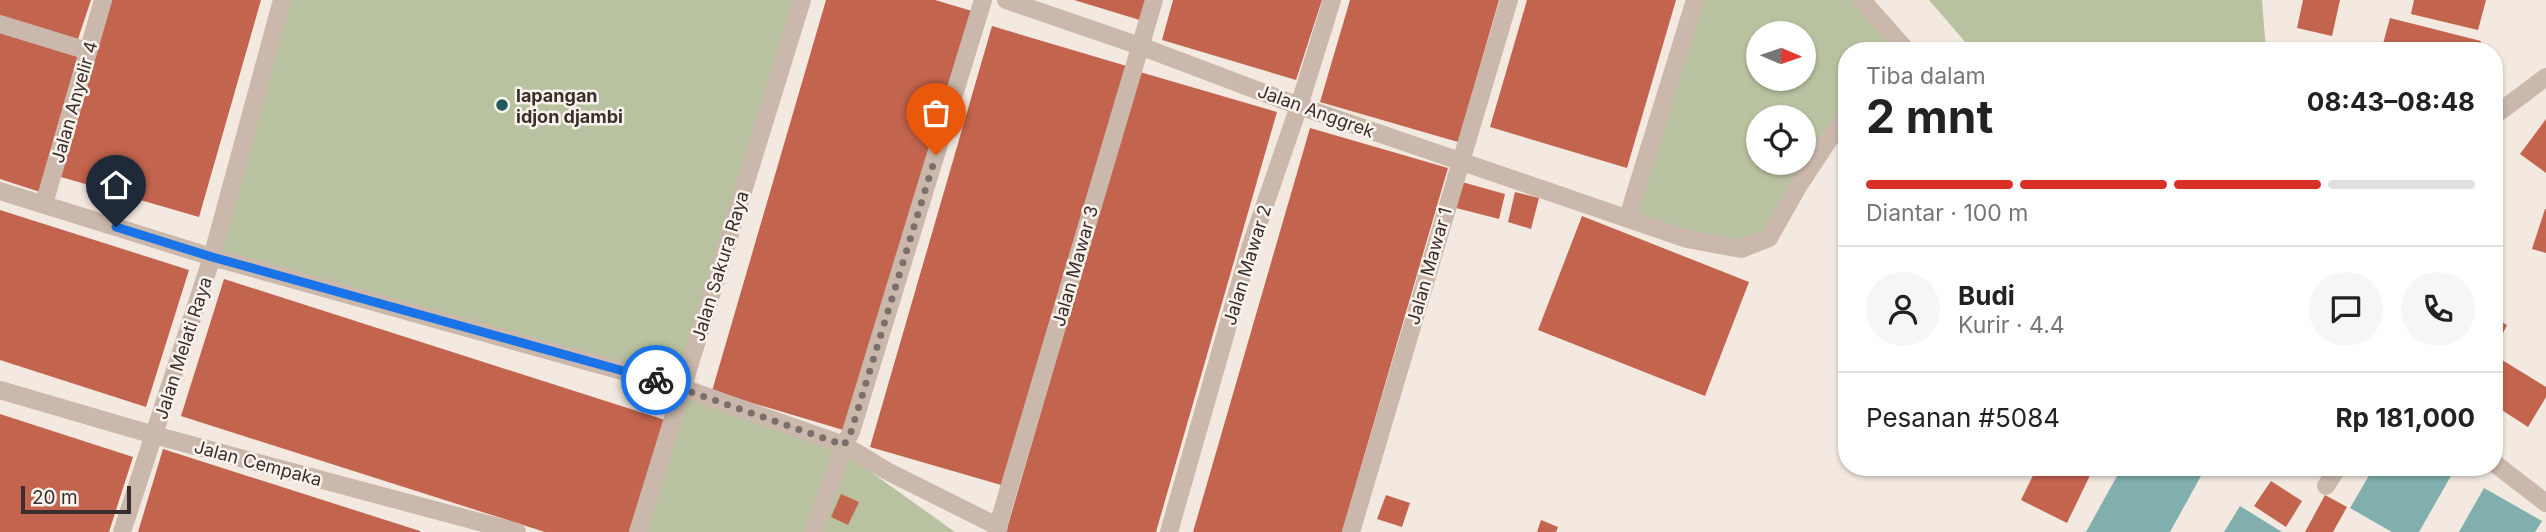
<!DOCTYPE html>
<html lang="id">
<meta charset="utf-8">
<style>
body{margin:0;font-family:Inter,sans-serif;background:#f6f6f6;color:#222;height:100vh;display:flex;flex-direction:column;font-size:26px;white-space:nowrap}
*{box-sizing:border-box;margin:0}
p{font-size:23px;color:#767676}
.icon{flex:none;width:38px;height:38px;fill:none;stroke:currentColor;stroke-width:2;stroke-linecap:round;stroke-linejoin:round}
.map{position:relative;flex:1;overflow:hidden}
.details{position:absolute;left:1838px;top:42px;width:665px;height:434px;display:flex;flex-direction:column;background:#fff;border-radius:28px;box-shadow:0 2px 5px #0004}
.details>*{flex:none}
.needle{width:46px;rotate:92deg}
.controls{position:absolute;left:1746px;top:21px;display:grid;gap:14px}
.controls a{display:grid;place-items:center;width:70px;height:70px;border-radius:50%;background:#fff;box-shadow:0 2px 5px #0004;font-size:35px}
.scale{position:absolute;left:21px;bottom:18px;width:110px;box-sizing:border-box;padding-left:7px;border:4px solid #392e2b;border-top:0;font-size:19px;line-height:24px;white-space:nowrap;color:#392e2b;-webkit-text-stroke:5px #faf3ed;paint-order:stroke}
.pin{position:absolute;display:grid;place-items:center;width:60px;height:60px;color:#fff;margin:-72px -30px;border-radius:50% 50% 50% 0;rotate:-45deg;box-shadow:0 0 7px #0007}
.pin .icon{rotate:45deg}
.courier{position:absolute;display:grid;place-items:center;width:70px;height:70px;margin:-35px;border:5px solid #1a73e8;border-radius:50%;background:#fff;color:#222;box-shadow:0 2px 9px #0007}
.overview em{font-style:normal;font-weight:700}
.overview div{display:flex;flex-direction:column-reverse}
.overview{display:flex;align-items:center;justify-content:space-between;height:119px;padding:0 28px}
h1{font-size:46px;font-weight:700;line-height:52px}
.bar{display:grid;grid-template-columns:repeat(4,1fr);gap:10px 7px;align-content:center;height:84px;padding:0 28px}
.bar i{height:9px;border-radius:5px;background:#e0e0e0}
.bar .on{background:#d93025}
.bar p{grid-column:span 4}
.line{display:flex;align-items:center;gap:18px;padding:0 28px;border-top:2px solid #e0e0e0}
.line div{flex:1}
.round{display:grid;place-items:center;flex:none;width:74px;height:74px;border-radius:37px;background:#f6f6f6}
.map>svg:first-child{display:block}
.green{fill:#b9c2a0;fill-rule:evenodd}
.water{fill:#80afae}
.building{fill:#c3644e}
.lines{fill:none;stroke-linecap:round;stroke-linejoin:round}
.street{stroke:#cbb8ac;stroke-width:18}
.done{stroke:#7a6f6a;stroke-width:7;stroke-dasharray:0 12.6}
.route{stroke:#1a73e8;stroke-width:9}
.poi-dot{fill:#215a5a;stroke:#faf3ed;stroke-width:2.5}
.labels{text-anchor:middle;dominant-baseline:central;stroke-width:5;stroke-linejoin:round;paint-order:stroke}
.poi-label{font-size:18px;font-weight:bold;fill:#392e2b;stroke:#faf3ed;text-anchor:start}
.street-label{font-size:18px;fill:#392e2b;stroke:#faf3ed}
</style>
<div class="map">
<svg width="2546" height="532" viewBox="0 0 2546 532">
<rect width="100%" height="100%" fill="#f3e9e0"/>
<path class="green" d="M282 0H802L683 387 850 457 955 532H638L683 388 212 257Z
M1695 0H1862L1895 51H1846V114L1769 238 1741 249 1628 217ZM1759 33H1804V79H1759ZM1759 117H1804V163H1759Z
M1929 0H2262L2266 51H1973Z"/>
<path class="water" d="M2122 467H2206L2170 532H2086Z
M2374 467H2456L2419 532H2392L2350 508Z
M2484 488 2542 521 2535 532H2459Z
M2240 506 2282 532H2224Z"/>
<path class="building" d="M0 0H91L77 42 0 18Z
M112 0H261L199 217 61 177Z
M826 0H935L972 11 850 432 712 391Z
M1074 0H1149L1143 21Z
M1173 0H1322L1296 80 1162 40Z
M1350 0H1499L1458 142 1320 102Z
M1527 0H1676L1627 168 1490 127Z
M2303 0H2340L2332 36 2297 28Z
M2414 0H2486L2478 30 2411 14Z
M2390 18 2481 41 2478 51H2381Z
M992 26 1130 67 1008 487 870 447Z
M0 29 80 55 40 192 0 179Z
M1140 72 1277 112 1156 532H1006Z
M2546 119V173L2520 154Z
M1310 128 1448 168 1342 532H1193Z
M1462 182 1505 194 1499 219 1456 208Z
M1515 192 1539 198 1531 229 1508 222Z
M2545 209H2546V253L2532 249Z
M0 210 189 270 146 407 0 360Z
M1582 216 1749 282 1705 396 1538 330Z
M224 279 665 420 629 532H545L181 416Z
M2494 318 2507 325 2494 351Z
M2494 355 2546 387V397L2528 427 2494 405Z
M0 414 133 457 109 532H0Z
M163 449 420 531V532H138Z
M2037 467H2094L2067 523 2021 500Z
M2271 481 2302 501 2286 527 2254 506Z
M841 494 859 502 848 525 831 517Z
M1386 495 1410 503 1402 527 1377 519Z
M2325 495 2347 507 2333 532H2305Z
M1541 520 1558 527 1556 532H1537Z"/>
<g class="lines">
<path class="street" d="M1006 0 1140 46 1299 106 1687 239 1741 249 1769 238 1799 185 1846 114
M1862 0 1907 51
M0 24 88 51
M2494 116 2546 77
M0 191 212 257 683 388 844 445 851 432 983 0
M44 204 103 0
M1628 217 1695 0
M0 390 154 435 517 532
M2494 463 2546 503
M2326 486 2338 467
M122 532 212 257 282 0
M638 532 802 0
M813 532 844 445 887 471 999 527
M996 532 1154 0
M1169 532 1250 248 1299 106 1332 0
M1351 532 1509 0"/>
</g>
<g class="lines">
<path class="done" d="M656 380 844 445 851 432 936 155"/>
<path class="route" d="M116 227 212 257 656 380"/>
</g>
<circle class="poi-dot" cx="502" cy="105" r="7"/>
<g class="labels">
<g class="poi-label">
<text x="516" y="95">lapangan<tspan x="516" dy="21">idjon djambi</tspan></text>
</g>
<g class="street-label">
<text transform="translate(74 102) rotate(-74)">Jalan Anyelir 4</text>
<text transform="translate(1316 111) rotate(20)">Jalan Anggrek</text>
<text transform="translate(1247 265) rotate(-73)">Jalan Mawar 2</text>
<text transform="translate(720 266) rotate(-73)">Jalan Sakura Raya</text>
<text transform="translate(1075 266) rotate(-74)">Jalan Mawar 3</text>
<text transform="translate(1429 266) rotate(-74)">Jalan Mawar 1</text>
<text transform="translate(183 348) rotate(-72)">Jalan Melati Raya</text>
<text transform="translate(258 463) rotate(15)">Jalan Cempaka</text>
</g>
</g>
</svg>
<div class="controls">
<a><svg class="needle" viewBox="-14 -14 28 28"><path d="M0-13l5 13h-10z" fill="#e53935"/><path d="M0 13l5-13h-10z" fill="#767676"/></svg></a>
<a><svg class="icon" aria-label="locate" viewBox="0 0 24 24"><circle cx="12" cy="12" r="6"/><path d="M12 2v4M12 18v4M2 12h4M18 12h4"/></svg></a>
</div>
<div class="scale">20 m</div>
<div class="pin" style="left:936px;top:155px;background:#ea580c"><svg class="icon" aria-label="bag" viewBox="0 0 24 24"><path d="M5 8h14l-1 12H6zM9 8a3 3 0 0 1 6 0"/></svg></div>
<div class="pin" style="left:116px;top:227px;background:#1f2937"><svg class="icon" aria-label="home" viewBox="0 0 24 24"><path d="M3 11l9-7 9 7M6 9v11h12V9"/></svg></div>
<div class="courier" style="left:656px;top:380px"><svg class="icon" aria-label="bike" viewBox="0 0 24 24"><circle cx="6" cy="16" r="4"/><circle cx="18" cy="16" r="4"/><path d="M6 16l4-8h5l3 8M10 8l3 8H6M13 5h3"/></svg></div>
<section class="details">
<div class="overview"><div><h1>2 mnt</h1><p>Tiba dalam</p></div><em>08:43–08:48</em></div>
<div class="bar"><i class="on"></i><i class="on"></i><i class="on"></i><i></i><p>Diantar · 100 m</p></div>
<div class="line" style="height:126px"><a class="round"><svg class="icon" aria-label="person" viewBox="0 0 24 24"><circle cx="12" cy="8" r="4"/><path d="M4 21q1-7 8-7t8 7"/></svg></a><div><b>Budi</b><p>Kurir · 4.4</p></div><a class="round"><svg class="icon" aria-label="chat" viewBox="0 0 24 24"><path d="M4 5h16v11H9l-5 4z"/></svg></a><a class="round"><svg class="icon" aria-label="phone" viewBox="0 0 24 24"><path d="M5 4h4l2 5-3 2q2 4 5 5l2-3 5 2v4C11 20 4 13 5 4z"/></svg></a></div>
<div class="line" style="height:91px"><div>Pesanan #5084</div><b>Rp 181,000</b></div>
</section>
</div>
